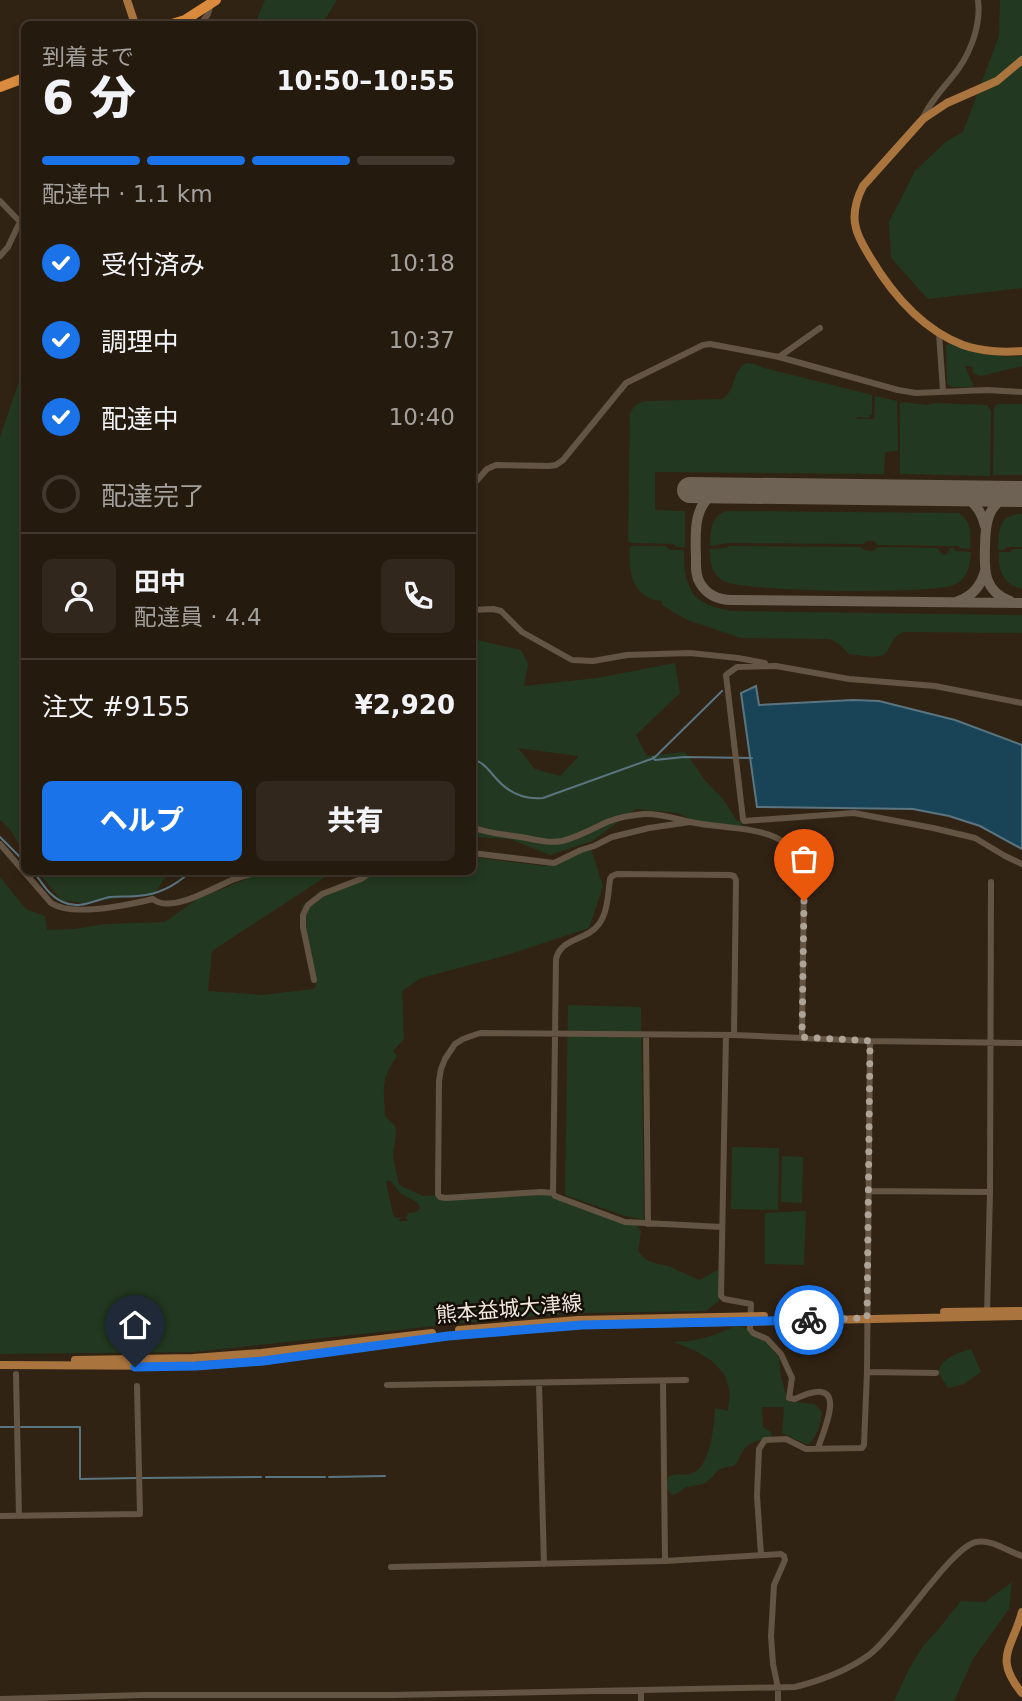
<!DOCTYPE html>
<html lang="ja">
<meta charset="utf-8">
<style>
body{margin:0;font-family:"DejaVu Sans","Noto Sans JP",sans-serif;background:#31271c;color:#f1f3f6;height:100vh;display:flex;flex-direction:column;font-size:26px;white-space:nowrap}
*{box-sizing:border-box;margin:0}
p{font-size:23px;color:#a3a19e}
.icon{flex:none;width:38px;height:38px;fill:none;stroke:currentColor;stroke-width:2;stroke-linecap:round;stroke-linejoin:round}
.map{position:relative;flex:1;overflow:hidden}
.panel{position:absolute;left:21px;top:21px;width:455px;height:854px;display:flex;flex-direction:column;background:#251a0e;border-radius:10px;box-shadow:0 4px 10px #0003,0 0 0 2px #42382e}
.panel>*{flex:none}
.pin{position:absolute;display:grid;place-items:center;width:60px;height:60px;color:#fff;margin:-72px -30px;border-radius:50% 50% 50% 0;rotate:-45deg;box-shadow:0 0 7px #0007}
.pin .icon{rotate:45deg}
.courier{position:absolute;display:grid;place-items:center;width:70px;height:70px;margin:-35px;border:5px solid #1a73e8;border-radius:50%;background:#fff;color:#222;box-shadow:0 2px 9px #0007}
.overview em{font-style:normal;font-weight:800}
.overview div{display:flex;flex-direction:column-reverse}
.overview{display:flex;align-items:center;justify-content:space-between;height:119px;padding:0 21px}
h1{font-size:46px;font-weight:800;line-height:52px}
.bar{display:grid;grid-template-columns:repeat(4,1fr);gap:10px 7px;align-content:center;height:84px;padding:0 21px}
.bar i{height:9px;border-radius:5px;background:#42382e}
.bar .on{background:#1a73e8}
.bar p{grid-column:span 4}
.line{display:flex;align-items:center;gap:18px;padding:0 21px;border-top:2px solid #42382e}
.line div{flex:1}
.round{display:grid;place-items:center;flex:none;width:74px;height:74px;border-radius:10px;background:#31271c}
ol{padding:0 21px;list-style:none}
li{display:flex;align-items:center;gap:21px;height:77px}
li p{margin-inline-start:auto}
li .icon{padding:7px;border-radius:50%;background:#1a73e8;color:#fff;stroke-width:4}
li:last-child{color:#a3a19e}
li i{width:38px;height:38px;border:4px solid #42382e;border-radius:50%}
.button{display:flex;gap:14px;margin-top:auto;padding:14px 21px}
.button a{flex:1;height:80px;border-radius:10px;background:#1a73e8;color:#fff;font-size:28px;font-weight:800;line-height:80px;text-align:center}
.button a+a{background:#31271c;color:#f1f3f6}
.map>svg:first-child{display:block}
.green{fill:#233820;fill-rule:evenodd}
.water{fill:#194458;stroke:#5a7580;stroke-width:2}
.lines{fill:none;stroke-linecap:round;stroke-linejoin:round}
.stream{stroke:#5a7580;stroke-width:2}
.taxiway{stroke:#6e6254;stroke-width:10}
.runway{stroke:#6e6254;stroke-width:26}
.minor{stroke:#645443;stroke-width:6}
.major{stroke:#aa743f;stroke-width:8}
.highway{stroke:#d98a3c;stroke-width:10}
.done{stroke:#aea397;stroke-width:7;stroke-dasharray:0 12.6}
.route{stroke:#1a73e8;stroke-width:9}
.labels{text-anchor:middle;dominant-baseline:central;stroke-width:5;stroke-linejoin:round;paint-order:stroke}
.street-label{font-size:21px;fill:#f1e8de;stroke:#140e07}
</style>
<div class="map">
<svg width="1022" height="1701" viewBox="0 0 1022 1701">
<rect width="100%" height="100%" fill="#312313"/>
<path class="green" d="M265 0H337L322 24H255Z
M1000 0H1022V288L928 299 891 258 889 222 915 171 947 141 963 132 999 36Z
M952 343C974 350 998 359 1022 356V366L981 376 973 373 972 367 965 366 974 387H952L947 384 946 345Z
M746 363 755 364 764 368 872 395V415H870L869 418 857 417V419H874L875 396 897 401 898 449 896 451 885 452 884 474 655 472V510L685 511V547H677L673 544 632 543 628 541 630 413C634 405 639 402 647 401L722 399C738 389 730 373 746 363Z
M24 367V852L9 828 0 820V437Z
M902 402 927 405 934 403 987 405 991 411 990 476 900 474V404Z
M997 404H1022V475H993L994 408Z
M727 511 959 513C972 522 971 534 970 549L960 548 959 546 878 545 874 541H866L864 544 728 543 710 546C711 531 710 516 727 511Z
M1022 514V547H1007L1003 550H998C999 531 998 514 1022 514Z
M630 546H665L670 550H684C684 589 691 604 731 611L1022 615V633L904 632C888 638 892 654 880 656 870 658 858 655 849 654L839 644 830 639 741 638 687 620 662 605V601C631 598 628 570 630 546Z
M729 546 861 547 864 550 874 551 877 547 937 548 943 555 947 554 950 548H953L956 551 971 552C970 565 968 577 956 584 938 595 742 592 724 581 711 574 710 562 710 549L726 548Z
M1013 549H1022V589C1003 584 998 570 999 552H1010Z
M472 639 521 650 528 664 524 686 597 678 675 663 680 693 636 735 647 756 685 752 704 779 723 799 737 821H741L742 828 696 821 677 813 636 809 592 841 550 855 510 839 473 837ZM518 748 578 756V757L560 776 535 769Z
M591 849 603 886 589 928 504 956 421 978 402 991 404 1039 393 1051 397 1056C380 1081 384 1087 385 1116L395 1126 396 1134 393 1157 399 1185 423 1196 545 1189 636 1225 641 1231 638 1251C646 1263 655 1263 668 1266 678 1270 689 1276 700 1280L719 1269V1301L706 1311 578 1313 509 1318 194 1352 0 1354V877L26 909 45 916 47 930 74 929 106 924 165 922 197 899 244 880 252 872H333L212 951 208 991 262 995 313 989 316 986 302 906 321 891 378 872H472L473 857 545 866ZM386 1181H391L400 1193 418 1203 420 1208 417 1212 408 1213 406 1219 409 1221H398L402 1217 396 1218 393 1215Z
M38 872H169L153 896 142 895 83 903 61 900Z
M568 1005 641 1007 644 1220 625 1216 565 1195Z
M732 1147 779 1148 778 1210 731 1209Z
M782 1156 803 1157 802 1203 781 1202Z
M806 1211 804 1265 765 1264V1213Z
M735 1326 747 1328 750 1334 768 1343 779 1358 781 1377 788 1401 814 1404 822 1412C821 1424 817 1437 808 1445L782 1433 784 1407H762L763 1427 772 1433 770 1438C760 1440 749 1441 743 1451 739 1457 739 1461 734 1466 712 1468 719 1474 705 1483 699 1486 693 1485 687 1487 681 1489 679 1494 672 1495L666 1488 668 1477C676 1472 686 1477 695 1472 711 1463 714 1425 715 1408L728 1411 730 1394 725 1375 712 1361 696 1351 673 1342C696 1342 714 1336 735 1326Z
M971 1349 981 1372 964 1384 948 1388 938 1372C943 1357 957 1354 971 1349Z
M1012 1582 1009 1609 973 1659 954 1701H894L909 1669 923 1646 937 1631 961 1601 985 1602Z"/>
<path class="water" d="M756 686 759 705 853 700 879 701 955 720 1022 745V849L980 826 949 816 913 809 757 807 741 693Z"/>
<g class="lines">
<path class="stream" d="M653 757 655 760 684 757 752 758
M472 759C483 762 487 768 494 776 507 792 523 800 543 798L654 758 722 691
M0 837 24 861
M34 872C43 884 49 896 63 902 80 910 94 900 110 897 119 896 128 897 137 896 158 895 176 885 190 872
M0 1427H14
M21 1427H80V1479L137 1478
M266 1477H325
M329 1477 385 1476
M141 1478 261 1477"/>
<path class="taxiway" d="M720 490C693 501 695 533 696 557 696 566 695 575 700 583 707 595 719 600 732 600L1022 603
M957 493C973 500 981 509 985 526
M958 601C973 596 981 586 985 571
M1010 601C984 591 984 571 985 547 985 523 988 501 1014 494"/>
<path class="runway" d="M690 490 1022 494"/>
<path class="minor" d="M201 24 208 14 211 4
M923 118C931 99 947 85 959 68 972 49 981 23 978 0
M0 201 24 226
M0 256 8 247 24 213
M939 333 943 391
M779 357 820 328
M472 486 487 469 496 465 549 466 556 465 563 460 626 383 703 345 710 344 779 357 898 390 916 393 987 390 1022 392
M472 610 493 609 501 611 522 632 572 660 593 661 627 655 690 653 738 658 765 663
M1022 703 935 686 849 679 776 666 737 667 726 675 743 819 744 821 854 813 933 828 975 838 1005 856 1022 864
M472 827C486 833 500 834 514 836 531 838 546 844 562 841 578 837 592 829 607 822 617 818 632 815 644 814 661 813 675 819 691 822 734 832 798 821 804 879L802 1037
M0 844 51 903C72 917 128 905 153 899 171 914 213 888 232 880 241 877 250 874 259 872
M472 853 554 863 581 850 594 846 612 837 649 828 690 822
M314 980 303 927V915L308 905 322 894 361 879 371 872
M646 1035 648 1224
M726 1035 721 1296 724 1299 751 1304 750 1329 753 1333 767 1339 781 1354 792 1378 789 1398 795 1399C848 1374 828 1420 818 1448
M868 1191 990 1192
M553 1193 556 959C561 937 587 941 599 924 608 912 608 893 610 879L612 876 617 874 730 875 734 876 736 880 734 1035
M722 1227 625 1222 555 1196 553 1193 541 1192 446 1198 440 1197 438 1194 439 1081 441 1069 445 1059 455 1044 463 1039 480 1033 734 1035 870 1041 1022 1043
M987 1314 990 1192 991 882
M867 1372 936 1373
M16 1374 19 1516
M663 1381 665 1561
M539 1383 544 1564
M387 1385 686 1380
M0 1516 140 1514 137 1386
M761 1555 757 1496 759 1449 765 1440 786 1439 806 1449 862 1448 864 1445 867 1372 870 1041
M391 1567 665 1561 781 1554 784 1556 785 1560 774 1585 771 1636 773 1664 778 1688V1701
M641 1690V1701
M0 1699 144 1695H393L795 1687C819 1681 848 1670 869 1655 897 1634 951 1547 976 1542 992 1539 1007 1551 1022 1556"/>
<path class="major" d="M127 0 135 24
M1022 60 997 81 947 103 923 119 863 186C857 198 852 214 856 228 858 238 865 248 870 257 892 294 921 329 963 345 980 351 1003 353 1022 351
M944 1312 1022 1311
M459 1330 578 1320 764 1316
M75 1360 193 1358 261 1353 432 1333
M0 1365 196 1366 263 1361 448 1336 581 1325 1022 1316
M1022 1612C1012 1649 993 1658 1022 1693"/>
<path class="highway" d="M172 24 185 20 216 0
M0 87 24 78"/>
</g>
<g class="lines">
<path class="done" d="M804 901 802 1037 870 1041 867 1318 809 1320"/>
<path class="route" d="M135 1367 196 1366 263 1361 448 1336 582 1325 809 1320"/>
</g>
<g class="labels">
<g class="street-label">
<text transform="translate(509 1309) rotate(-5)">熊本益城大津線</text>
</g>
</g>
</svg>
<div class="pin" style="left:804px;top:901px;background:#ea580c"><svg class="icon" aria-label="bag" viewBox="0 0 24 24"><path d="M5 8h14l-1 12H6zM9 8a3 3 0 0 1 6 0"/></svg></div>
<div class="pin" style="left:135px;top:1367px;background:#1f2937"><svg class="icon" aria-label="home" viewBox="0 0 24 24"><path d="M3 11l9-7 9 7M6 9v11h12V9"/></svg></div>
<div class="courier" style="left:809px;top:1320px"><svg class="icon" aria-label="bike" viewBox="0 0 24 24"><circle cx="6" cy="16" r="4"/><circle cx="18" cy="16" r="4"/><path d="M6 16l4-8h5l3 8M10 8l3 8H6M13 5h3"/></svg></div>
<section class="panel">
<div class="overview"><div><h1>6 分</h1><p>到着まで</p></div><em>10:50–10:55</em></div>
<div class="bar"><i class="on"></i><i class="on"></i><i class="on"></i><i></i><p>配達中 · 1.1 km</p></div>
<ol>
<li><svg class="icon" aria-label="check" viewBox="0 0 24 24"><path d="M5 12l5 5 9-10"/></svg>受付済み<p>10:18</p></li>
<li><svg class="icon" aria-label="check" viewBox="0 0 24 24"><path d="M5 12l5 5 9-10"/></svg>調理中<p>10:37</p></li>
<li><svg class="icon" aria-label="check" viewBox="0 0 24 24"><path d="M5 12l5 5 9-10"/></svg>配達中<p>10:40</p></li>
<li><i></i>配達完了</li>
</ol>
<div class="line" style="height:126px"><a class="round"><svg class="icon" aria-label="person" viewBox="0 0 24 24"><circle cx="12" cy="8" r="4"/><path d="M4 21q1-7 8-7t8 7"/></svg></a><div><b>田中</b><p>配達員 · 4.4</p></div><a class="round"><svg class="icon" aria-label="phone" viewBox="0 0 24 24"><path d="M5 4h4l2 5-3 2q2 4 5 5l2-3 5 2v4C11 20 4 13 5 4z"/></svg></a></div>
<div class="line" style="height:91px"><div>注文 #9155</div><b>¥2,920</b></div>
<div class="button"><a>ヘルプ</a><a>共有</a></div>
</section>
</div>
